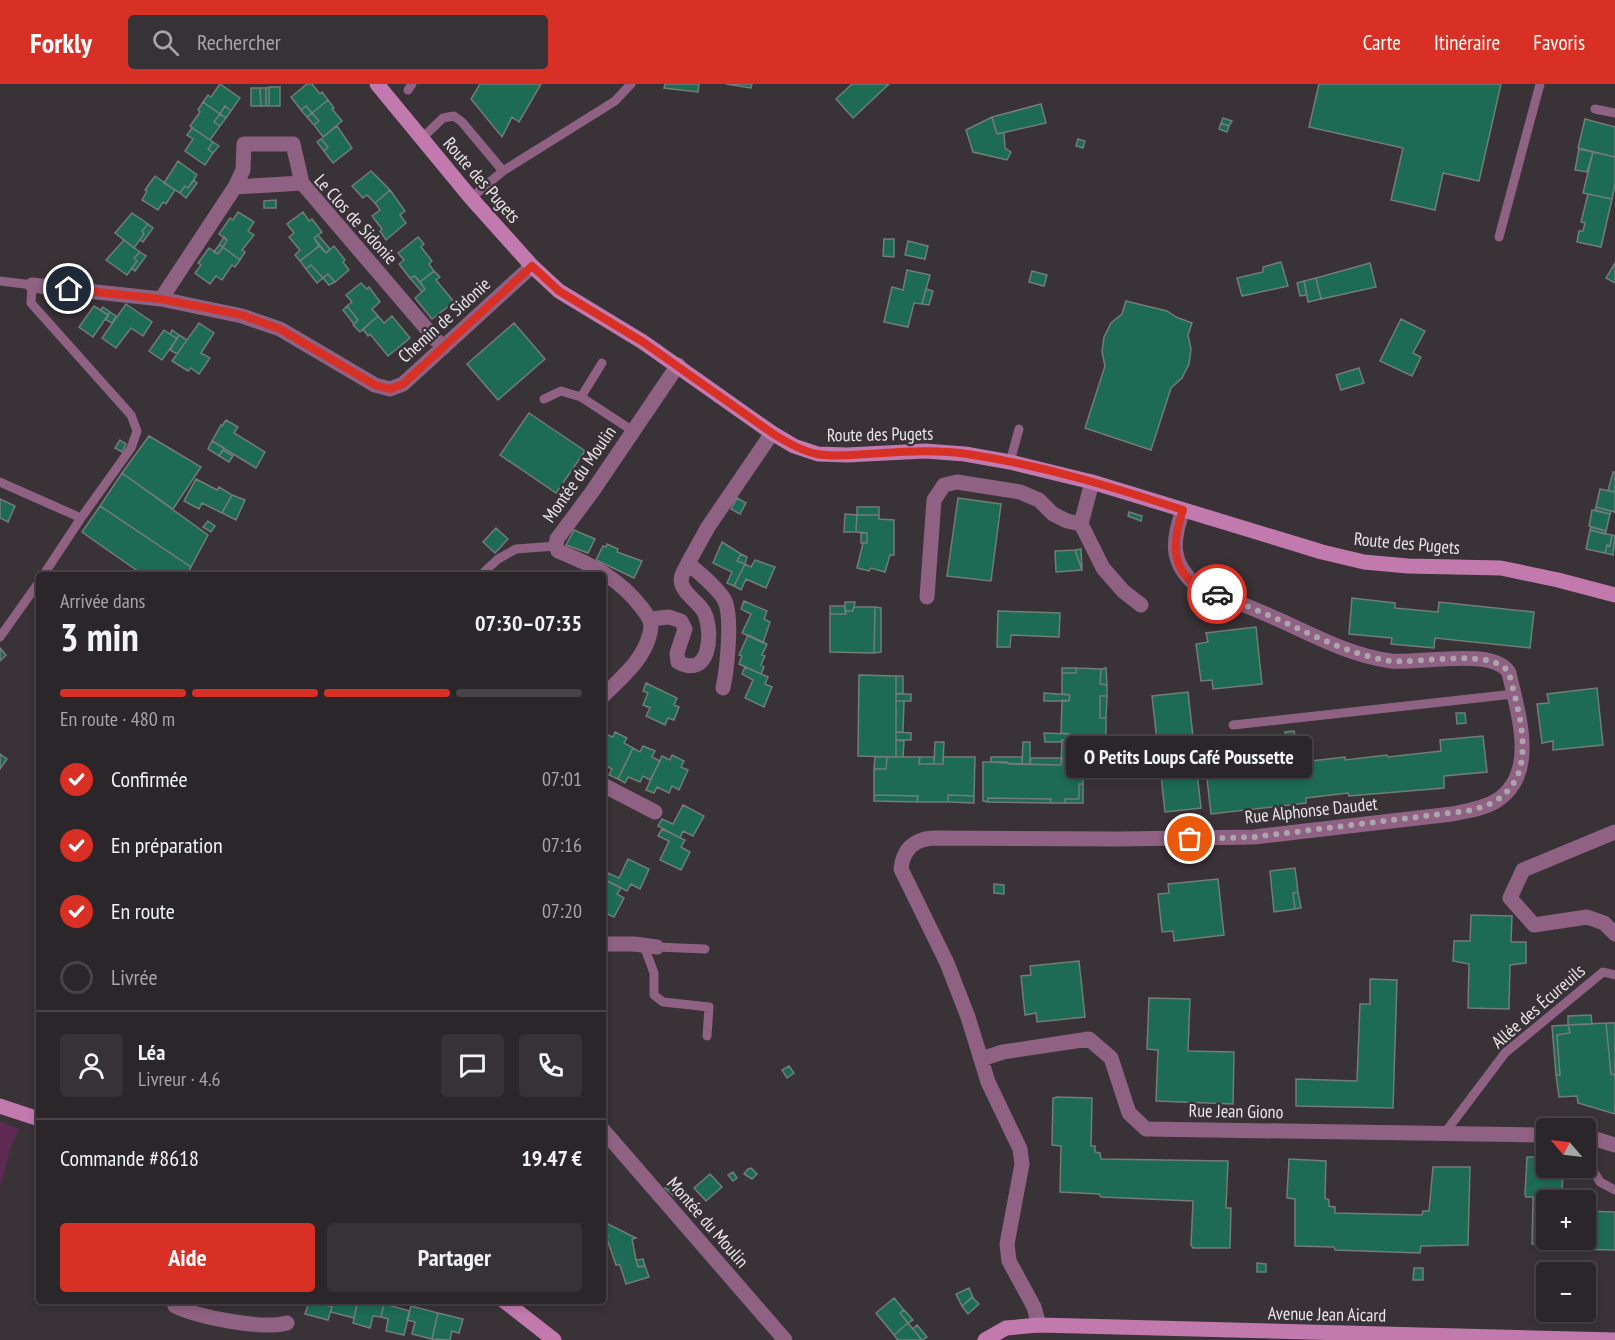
<!DOCTYPE html>
<html lang="fr">
<meta charset="utf-8">
<style>
body{margin:0;font-family:"PT Sans Narrow",sans-serif;background:#373235;color:#f1f3f6;height:100vh;display:flex;flex-direction:column;font-size:22px;white-space:nowrap}
*{box-sizing:border-box;margin:0}
p{font-size:20px;color:#a6a5a8}
.icon{flex:none;width:33px;height:33px;fill:none;stroke:currentColor;stroke-width:2;stroke-linecap:round;stroke-linejoin:round}
.map{position:relative;flex:1;overflow:hidden}
.sheet{position:absolute;left:36px;top:488px;width:570px;height:732px;display:flex;flex-direction:column;background:#2b2629;border-radius:6px;box-shadow:0 3px 9px #0003,0 0 0 2px #474346}
.sheet>*{flex:none}
.needle{width:39px;rotate:298deg}
.controls{position:absolute;left:1536px;top:1034px;display:grid;gap:12px}
.controls a{display:grid;place-items:center;width:60px;height:60px;border-radius:6px;background:#2b2629;box-shadow:0 3px 9px #0003,0 0 0 2px #474346;font-size:30px}
.pin{position:absolute;display:grid;place-items:center;width:51px;height:51px;color:#fff;margin:-26px;border:3px solid #fff;border-radius:50%;box-shadow:0 2px 6px #0007}
.courier{position:absolute;display:grid;place-items:center;width:60px;height:60px;margin:-30px;border:4px solid #d93025;border-radius:50%;background:#fff;color:#222;box-shadow:0 2px 8px #0007}
.bubble{position:absolute;height:42px;border-radius:6px;background:#2b2629;box-shadow:0 3px 9px #0003,0 0 0 2px #474346;font-size:20px;font-weight:600;line-height:42px;text-align:center}
.headline em{font-style:normal;font-weight:600}
.headline div{display:flex;flex-direction:column-reverse}
.headline{display:flex;align-items:center;justify-content:space-between;height:102px;padding:0 24px}
h1{font-size:39px;font-weight:600;line-height:45px}
.bar{display:grid;grid-template-columns:repeat(4,1fr);gap:9px 6px;align-content:center;height:72px;padding:0 24px}
.bar i{height:8px;border-radius:4px;background:#474346}
.bar .selected{background:#d93025}
.bar p{grid-column:span 4}
.line{display:flex;align-items:center;gap:15px;padding:0 24px;border-top:2px solid #474346}
.line div{flex:1}
.round{display:grid;place-items:center;flex:none;width:63px;height:63px;border-radius:6px;background:#373235}
ol{padding:0 24px;list-style:none}
li{display:flex;align-items:center;gap:18px;height:66px}
li p{margin-inline-start:auto}
li .icon{padding:6px;border-radius:50%;background:#d93025;color:#fff;stroke-width:4}
li:last-child{color:#a6a5a8}
li i{width:33px;height:33px;border:3px solid #474346;border-radius:50%}
.button{display:flex;gap:12px;margin-top:auto;padding:12px 24px}
.button a{flex:1;height:69px;border-radius:6px;background:#d93025;color:#fff;font-size:24px;font-weight:600;line-height:69px;text-align:center}
.button a+a{background:#373235;color:#f1f3f6}
header{display:flex;align-items:center;gap:36px;box-sizing:border-box;height:84px;padding:0 30px;background:#d93025;color:#fff}
header strong{font-size:28px}
nav{display:flex;gap:33px;margin-inline-start:auto;font-size:21px}
.search{width:420px;height:54px;background:#373235;display:flex;align-items:center;gap:15px;box-sizing:border-box;padding:0 21px;border-radius:6px;color:#a6a5a8;font-size:22px}
.map>svg:first-child{display:block}
.green{fill:#5e2952}
.building{fill:#1d6b55;stroke:#727c78;stroke-width:1.5}
.lines{fill:none;stroke-linecap:round;stroke-linejoin:round}
.lane{stroke:#8f6182;stroke-width:9}
.street{stroke:#8f6182;stroke-width:15}
.secondary{stroke:#c179ae;stroke-width:15}
.done{stroke:#aca6ab;stroke-width:6;stroke-dasharray:0 10.8}
.route{stroke:#d93025;stroke-width:8}
.labels{text-anchor:middle;dominant-baseline:central;stroke-width:5;stroke-linejoin:round;paint-order:stroke}
.street-label{font-size:18px;fill:#eae5e9;stroke:#393237}
</style>
<header>
<strong>Forkly</strong>
<div class="search"><svg class="icon" aria-label="search" viewBox="0 0 24 24"><circle cx="10" cy="10" r="6"/><path d="M15 15l6 6"/></svg>Rechercher</div>
<nav><a>Carte</a><a>Itinéraire</a><a>Favoris</a></nav>
</header>
<div class="map">
<svg width="1615" height="1256" viewBox="0 0 1615 1256">
<rect width="100%" height="100%" fill="#393237"/>
<path class="green" d="M0 1037 19 1045 11 1063 0 1103Z"/>
<path class="building" d="M220 0 240 14 231 27 225 22 220 30 203 18 208 11 211 13Z
M307 0H312L320 10 322 8 328 16 312 29 306 22 301 26 291 13Z
M480 0H541L519 38 512 33 502 53 471 15Z
M665 0H699L698 8 664 4Z
M726 0H752L751 4Z
M852 0H889L853 34 836 15Z
M1319 0H1501L1479 97 1443 89 1435 126 1391 116 1403 64 1309 43Z
M269 3H280V22H269Z
M269 3V22H266V4Z
M251 4H260L261 22H251Z
M260 4H266V22H261Z
M328 16 334 24 332 25 342 37 323 53 314 41 319 37 312 29Z
M203 18 220 30 214 38 220 42 210 56 190 42 200 28 198 26Z
M1041 20 1046 39 997 50 992 33Z
M225 22 231 27 226 34 220 30Z
M306 22 312 29 307 33 301 26Z
M312 29 319 37 314 41 307 33Z
M220 30 226 34 220 42 214 38Z
M992 33 997 50 1004 49 1005 64 1011 68 1007 76 973 68 966 46Z
M1223 34 1232 37 1229 42 1221 39Z
M1585 35 1615 43V73L1578 64Z
M1221 39 1229 42 1227 48 1219 45Z
M337 42 352 64 333 79 324 67 328 63 321 55Z
M192 44 213 58 208 65 213 69 205 81 185 67 193 55 187 51Z
M321 55 328 63 324 67 317 58Z
M1078 55 1085 57 1083 64 1076 62Z
M213 58 219 62 213 69 208 65Z
M1579 65 1593 68 1587 88 1575 86Z
M1593 68 1615 73V100L1612 115 1583 109Z
M178 77 197 91 188 104 185 102 180 109 164 99Z
M371 87 390 106 375 119 367 111 363 114 352 102Z
M155 92 175 106 166 120 163 118 158 126 142 116 147 107 145 106Z
M194 96 197 99 186 114 180 109 185 102 188 104Z
M390 106 405 127 400 131 406 139 386 156 380 147 382 145 372 132 380 126 375 119Z
M1588 110 1612 115 1601 163 1577 158 1579 147H1583L1585 139 1581 138Z
M276 116V124H264V117Z
M238 128 254 138 248 147 254 151 242 166 245 168 240 176 223 163 227 156 219 150 230 134 233 136Z
M303 128 309 137 312 135 322 148 314 154 319 162 300 177 295 171 300 166 289 153 294 149 287 140Z
M132 129 148 140 142 147 144 150 134 164 115 149Z
M148 140 153 144 143 158 140 156 144 150 142 147Z
M318 151 330 165 326 169 314 154Z
M224 153 227 156 223 163 219 161Z
M418 153 424 160 421 163 432 177 429 180 434 187 420 198 415 192 410 194 399 180 404 176 398 169Z
M884 155H894V173L883 172Z
M124 156 140 168 134 174 137 177 127 191 106 176Z
M908 157 928 162 925 175 905 171Z
M219 161 223 163 218 170 214 168Z
M319 162 326 169 334 162 345 176 343 178 349 186 335 198 328 190 323 194 311 181 306 185 300 177Z
M223 163 240 176 235 183 232 181 222 196 216 192 210 200 195 189 201 181 198 179 209 164 218 170Z
M140 168 146 172 135 187 132 184 137 177 134 174Z
M1281 178 1288 202 1242 212 1237 194 1263 188V183Z
M1370 179 1376 203 1321 215 1316 194Z
M1615 179V199L1606 194Z
M311 181 323 194 317 199 306 185Z
M907 186 930 191 922 220 914 219 908 243 884 238 892 203 903 206Z
M434 187 440 193 436 196 454 218 432 235 415 214 425 205 420 198Z
M1032 187 1047 191 1044 202 1029 198Z
M328 190 335 198 329 201 323 194Z
M415 192 425 205 422 208 410 194Z
M1316 194 1321 215 1308 218 1304 197Z
M1304 197 1307 211 1300 212 1297 199Z
M361 199 367 205 369 203 380 218 372 225 378 232 360 248 353 241 358 236 347 222 352 218 346 211Z
M926 205 933 207 929 221 922 220Z
M1126 217 1167 227 1176 233 1192 239 1188 251 1191 265 1189 280 1182 294 1171 304 1151 366 1085 344 1105 282 1102 268 1104 253 1111 239 1122 230Z
M126 220 152 238 143 252 131 244 116 264 102 254Z
M94 222 108 231 93 253 79 243Z
M347 222 358 236 354 240 343 226Z
M103 223 110 228 108 231 100 226Z
M110 228 116 232 112 239 106 236Z
M378 232 384 239 392 232 410 254 388 272 370 250 368 252 363 245Z
M1401 235 1425 247 1413 269 1421 273 1412 292 1380 277Z
M199 239 214 249 201 269 210 274 199 290 191 284 188 287 172 277Z
M514 239 545 275 498 316 467 280Z
M164 246 177 255 162 276 149 267Z
M172 246 179 251 177 255 170 250Z
M179 251 187 256 177 270 170 266Z
M1359 284 1364 299 1341 306 1336 291Z
M529 329 585 367 556 409 500 371Z
M226 336 238 343 234 349 265 368 256 384 212 357 221 341 222 342Z
M149 352 201 383 173 425 122 389Z
M120 356 126 360 122 368 115 364Z
M212 357 224 364 219 372 208 365Z
M223 366 233 372 229 378 219 372Z
M1613 388H1615V408L1608 407Z
M122 389 208 451 191 483 100 422Z
M196 395 217 406 219 403 232 411 222 429 202 419 199 425 184 417Z
M1600 405 1615 408V428L1596 423Z
M232 411 245 416 236 436 222 429Z
M737 414 746 419 740 430 731 425Z
M958 414 1001 420 991 497 947 492Z
M0 415 15 422 8 438 0 434Z
M100 422 191 483 187 490H142L82 448Z
M857 423H879V431H857Z
M1596 423 1611 427 1610 430 1595 426Z
M1592 426 1610 430 1606 447 1589 442Z
M1129 428 1142 432 1141 437 1128 432Z
M845 430 857 431 856 448H844Z
M857 431H879V435L894 436V471H890L885 488 871 484 869 487 857 484 863 459H867V449L856 448Z
M208 437 215 442 211 448 203 443Z
M1591 443 1606 447 1605 450 1590 446Z
M496 444 508 455 495 469 483 458Z
M574 446 595 455 588 469 566 461Z
M1590 446 1612 451 1610 462 1607 461 1605 469 1586 465Z
M861 449H867V459H861Z
M1612 451 1615 452 1613 471 1605 469 1607 461 1610 462Z
M722 458 741 470 737 477 745 480 734 502 727 499 732 488 713 479Z
M607 460 618 465 617 468 642 477 634 494 596 476 603 462 606 463Z
M1081 465 1082 486 1075 466Z
M1075 466 1082 486 1056 488 1055 467Z
M741 470 747 473 745 480 737 477Z
M755 476 775 483 766 504 746 495 741 506 734 502 745 480 751 483Z
M1352 514 1395 519V524L1438 528 1439 518 1534 528 1530 564 1435 554 1434 564 1391 560 1392 554 1349 550Z
M744 517 767 527 764 535 770 538 763 559 742 549 751 530 741 525Z
M845 518H855L853 527H845Z
M830 522H845L846 530H830Z
M854 523H875L874 569 830 568V530H846L845 527H853Z
M875 523 881 524V568L874 569Z
M998 527 1060 529 1059 553 1011 551 1010 563H997Z
M1256 543 1262 600 1213 605 1212 596 1201 597 1196 560 1208 558 1206 549Z
M748 551 767 560 762 571 765 572 761 581 764 583 761 590 739 580 742 572 739 571Z
M0 564 6 571 0 577Z
M745 583 768 593 765 600 772 603 764 623 745 614 753 596 742 590Z
M1062 584H1076V589H1062Z
M1076 584 1101 585 1100 600 1107 601V612H1100V634H1106V659L1100 658V675L1079 674V689L1083 690V700H1079V715H1065V719H1050L1051 715 988 714V718L983 717V678H1007L1009 680 1061 681 1062 656H1068L1069 650 1061 649 1062 616 1069 617 1070 611 1062 610V589H1076Z
M1106 584 1107 601 1100 600 1101 585Z
M859 591 896 592V673L858 672Z
M896 592H903V609L896 610Z
M646 599 677 614 674 621 679 623 674 636 668 634 665 641 646 632 650 624 643 621 648 609 643 607Z
M1597 604 1603 661 1553 666V657L1542 659 1537 620 1549 619 1547 610Z
M1188 608 1201 724 1165 728 1152 612Z
M1044 609 1070 611 1069 617H1044Z
M896 610H911V617H896Z
M1100 612H1107L1106 634H1100Z
M896 617H904L903 648H896Z
M1456 629H1465L1466 639 1457 640Z
M1294 647 1296 657 1286 658 1285 648Z
M615 648 627 654 624 659 633 664 618 695 609 691 612 685 603 680V655L605 650 613 653Z
M896 648 911 649V656H896Z
M1044 649 1069 650 1068 656H1062V658H1045Z
M1483 652 1487 688 1444 692V704L1349 712 1348 709 1306 714V719L1211 730 1207 695 1302 683V678L1345 673V676L1387 671 1388 673 1441 667 1440 656Z
M896 656 904 657 903 673H896Z
M935 658H944L943 680H934Z
M1023 658H1030V680H1022Z
M1100 658 1106 659V674L1100 675Z
M643 662 655 667 652 673 660 677 650 696 643 692 640 698 628 693 625 699 618 695 633 664 640 668Z
M0 670 7 675 0 685Z
M672 671 684 677 681 683 688 686 679 706 672 702 669 709 657 703 654 709 646 706 662 672 670 676Z
M875 673H887L886 685H874Z
M887 673H920L919 680H943V673H975L974 712 948 711V718H917L918 712 874 711V685H886Z
M920 673H934V680H919Z
M991 673H1022V680L991 678Z
M1031 674H1062L1061 681 1030 680Z
M1079 674H1083V690L1079 689Z
M1079 700H1083V719H1065V715H1079Z
M874 711 918 712 917 718 874 717Z
M948 711 974 712V719L948 718Z
M988 714 1051 715 1050 719 988 718Z
M683 721 704 732 693 752 683 747 680 754 658 742 662 735 673 740Z
M662 745 685 756 681 763 690 768 681 786 660 776 669 757 658 752Z
M628 775 649 785 640 805 631 800 627 807 604 795 608 789 619 794Z
M1295 784 1298 808 1293 809 1295 825 1274 828 1270 787Z
M603 795 621 804 617 810 624 814 614 833 603 828Z
M1218 795 1224 851 1174 857 1173 847 1162 848 1158 810 1169 809 1168 800Z
M994 800 1004 801V810L994 809Z
M1298 808 1301 824 1295 825 1293 809Z
M1471 831 1512 832 1511 858H1526V879L1510 881 1509 925 1468 924 1469 880 1453 877 1454 857H1470Z
M1079 877 1085 933 1037 938 1036 929 1025 931 1021 892 1031 891 1030 882Z
M1370 895 1397 896 1393 1024 1296 1022V995L1357 997 1360 920H1370Z
M1149 914 1190 915 1188 967 1234 968 1233 1020 1156 1017 1158 966 1147 965Z
M1591 931 1592 940 1568 941V932Z
M1606 939H1615V991L1611 990Z
M1606 939 1611 990 1615 991V1030L1578 1019 1577 1012 1559 1013 1556 991H1560L1557 951 1570 949 1568 941Z
M1568 941 1570 949 1557 951 1560 991H1556L1552 942Z
M789 982 794 989 787 994 782 986Z
M1057 1013 1092 1014 1091 1062H1095V1068L1100 1069 1101 1075 1228 1077 1226 1124H1231L1230 1164H1193L1191 1161 1193 1117 1101 1113 1099 1110 1060 1108 1061 1062 1052 1061V1059L1053 1014Z
M1527 1073H1546V1083H1563L1562 1113 1566 1114V1116H1546V1155H1586V1127L1615 1128V1166L1573 1165 1572 1161 1532 1160 1533 1113H1526L1525 1111Z
M1289 1075 1326 1077 1325 1114 1329 1116V1122L1335 1123V1129L1422 1131 1423 1127H1429L1433 1083H1470L1468 1161 1421 1162 1420 1169 1335 1166 1334 1163 1295 1162V1115L1287 1114V1111Z
M751 1084 757 1090 752 1095 744 1090 748 1085Z
M733 1088 737 1094 733 1097 728 1091Z
M710 1090 722 1103 706 1117 694 1104Z
M670 1099 682 1106 684 1105 701 1125 696 1130 689 1122 687 1123 676 1111 674 1112 665 1104Z
M604 1138 636 1154 632 1155 636 1176 638 1183 645 1182 649 1193 626 1200 620 1181H616L607 1155 608 1152Z
M643 1175 645 1182 638 1183 636 1176Z
M1257 1179 1266 1180V1188H1257Z
M1414 1184H1423V1196H1413Z
M969 1204 973 1213 962 1222 956 1210Z
M972 1213 979 1220 968 1230 962 1222Z
M894 1214 904 1226 900 1229 908 1239 894 1251 876 1229Z
M333 1216 357 1222 354 1234 331 1228Z
M358 1216H371L384 1220 381 1233 373 1232 370 1244 353 1239Z
M309 1217 332 1223 328 1236 305 1230Z
M384 1220 410 1227 404 1251 386 1247 388 1235 381 1233Z
M411 1222 438 1229 432 1255 412 1250 415 1238 407 1236Z
M904 1226 913 1236 908 1239 900 1229Z
M438 1229 463 1235 459 1249 452 1247 450 1256 432 1255Z
M908 1239 913 1245 922 1256H898L894 1251Z
M917 1241 927 1253 922 1256 913 1245Z"/>
<g class="lines">
<path class="lane" d="M408 6 412 0
M1595 25 1615 29
M421 55 443 34 454 32 462 38 503 87 471 114
M503 87 615 17 631 0
M1499 153 1540 0
M0 197 32 201 31 219 131 331 137 347 131 364 81 434 44 490
M602 279 581 313 633 347
M544 315 561 307 581 313
M1010 378 1019 345
M0 398 81 434
M482 490 498 475 516 465 556 462
M0 553 39 498
M1233 641 1514 610
M644 862 654 889V911L663 918 709 923 707 952
M657 863 705 865
M1444 1050 1505 969 1603 888 1615 891
M1593 1054 1591 1083 1600 1098 1615 1106"/>
<path class="street" d="M235 103 243 86 244 60H293L302 99
M32 201 161 215 242 232 280 245 375 301 390 305 403 300 532 182
M161 215 235 103 302 99 443 264
M1092 398 1081 440 1103 484 1123 507 1141 521
M927 513 934 416 944 401 957 398 1020 408 1039 416 1053 430 1067 437 1081 440
M650 535 669 533 681 537 685 545 677 569 678 578C710 595 713 550 705 530 700 519 686 512 682 501 679 493 685 485 688 479
M723 604C727 585 733 531 724 515 715 501 700 490 688 479L708 443 772 349
M603 612C621 594 644 576 650 549 653 538 648 532 642 524 620 495 591 480 558 467L556 462 557 455 592 408 678 281
M603 701 655 728
M1615 748 1523 786 1510 814 1534 841 1587 833 1604 839 1615 850
M603 860H634L657 863
M981 975 1003 968 1089 955 1111 974 1129 1029 1146 1045 1546 1051
M603 1046 785 1256
M1586 1052 1615 1061
M173 1216 175 1222C198 1233 262 1246 287 1239
M1039 1241 1034 1223 1009 1177 1007 1160 1022 1080 1020 1065 988 998 968 933 947 879 901 785C903 766 913 756 932 754L1118 755 1254 753 1452 730C1466 727 1483 725 1496 717 1539 690 1518 630 1509 589 1495 563 1419 580 1391 577 1354 572 1318 554 1284 538 1255 525 1225 513 1196 501 1170 479 1172 457 1183 426"/>
<path class="secondary" d="M377 0 471 114 532 182 559 207 643 258 772 349 794 362 818 370 847 371 925 367 965 370 1010 378 1092 398 1322 468 1364 478 1408 482 1501 484 1558 496 1615 511
M0 1022 39 1035
M503 1216 554 1256
M985 1256 1006 1244 1039 1241 1615 1256"/>
</g>
<g class="lines">
<path class="done" d="M1190 755 1254 753 1474 726C1481 723 1489 721 1495 717 1540 690 1519 630 1509 589 1494 563 1419 580 1391 577 1355 572 1321 555 1288 540 1265 529 1241 520 1217 510"/>
<path class="route" d="M69 205 161 215 242 231 280 245 375 301 390 305 403 300 532 182 559 207 643 258 772 349C786 358 801 367 817 370 833 373 851 371 867 370 901 368 934 365 967 370 1041 381 1113 403 1183 426 1174 452 1169 483 1195 500 1201 504 1210 507 1217 510"/>
</g>
<g class="labels">
<g class="street-label">
<text transform="translate(482 96) rotate(49)">Route des Pugets</text>
<text transform="translate(356 135) rotate(48)">Le Clos de Sidonie</text>
<text transform="translate(444 236) rotate(-42)">Chemin de Sidonie</text>
<text transform="translate(880 350) rotate(-1)">Route des Pugets</text>
<text transform="translate(579 390) rotate(-55)">Montée du Moulin</text>
<text transform="translate(1407 459) rotate(5)">Route des Pugets</text>
<text transform="translate(1311 726) rotate(-6)">Rue Alphonse Daudet</text>
<text transform="translate(1538 922) rotate(-41)">Allée des Écureuils</text>
<text transform="translate(1236 1027) rotate(1)">Rue Jean Giono</text>
<text transform="translate(708 1138) rotate(49)">Montée du Moulin</text>
<text transform="translate(1327 1230) rotate(1)">Avenue Jean Aicard</text>
</g>
</g>
</svg>
<div class="controls">
<a><svg class="needle" viewBox="-14 -14 28 28"><path d="M0-13l5 13h-10z" fill="#e53935"/><path d="M0 13l5-13h-10z" fill="#a6a5a8"/></svg></a>
<a>+</a>
<a>−</a>
</div>
<div class="pin" style="left:1190px;top:755px;background:#ea580c"><svg class="icon" aria-label="bag" viewBox="0 0 24 24"><path d="M5 8h14l-1 12H6zM9 8a3 3 0 0 1 6 0"/></svg></div>
<div class="pin" style="left:69px;top:205px;background:#1f2937"><svg class="icon" aria-label="home" viewBox="0 0 24 24"><path d="M3 11l9-7 9 7M6 9v11h12V9"/></svg></div>
<div class="courier" style="left:1217px;top:510px"><svg class="icon" aria-label="car" viewBox="0 0 24 24"><path d="M5 17H2v-5l4-1 3-4h7l3 4 3 1v5h-3M9 17h6M6 11h13"/><circle cx="7" cy="17" r="2"/><circle cx="17" cy="17" r="2"/></svg></div>
<div class="bubble" style="left:1066px;top:652px;width:246px">O Petits Loups Café Poussette</div>
<section class="sheet">
<div class="headline"><div><h1>3 min</h1><p>Arrivée dans</p></div><em>07:30–07:35</em></div>
<div class="bar"><i class="selected"></i><i class="selected"></i><i class="selected"></i><i></i><p>En route · 480 m</p></div>
<ol>
<li><svg class="icon" aria-label="check" viewBox="0 0 24 24"><path d="M5 12l5 5 9-10"/></svg>Confirmée<p>07:01</p></li>
<li><svg class="icon" aria-label="check" viewBox="0 0 24 24"><path d="M5 12l5 5 9-10"/></svg>En préparation<p>07:16</p></li>
<li><svg class="icon" aria-label="check" viewBox="0 0 24 24"><path d="M5 12l5 5 9-10"/></svg>En route<p>07:20</p></li>
<li><i></i>Livrée</li>
</ol>
<div class="line" style="height:108px"><a class="round"><svg class="icon" aria-label="person" viewBox="0 0 24 24"><circle cx="12" cy="8" r="4"/><path d="M4 21q1-7 8-7t8 7"/></svg></a><div><b>Léa</b><p>Livreur · 4.6</p></div><a class="round"><svg class="icon" aria-label="chat" viewBox="0 0 24 24"><path d="M4 5h16v11H9l-5 4z"/></svg></a><a class="round"><svg class="icon" aria-label="phone" viewBox="0 0 24 24"><path d="M5 4h4l2 5-3 2q2 4 5 5l2-3 5 2v4C11 20 4 13 5 4z"/></svg></a></div>
<div class="line" style="height:78px"><div>Commande #8618</div><b>19.47 €</b></div>
<div class="button"><a>Aide</a><a>Partager</a></div>
</section>
</div>
